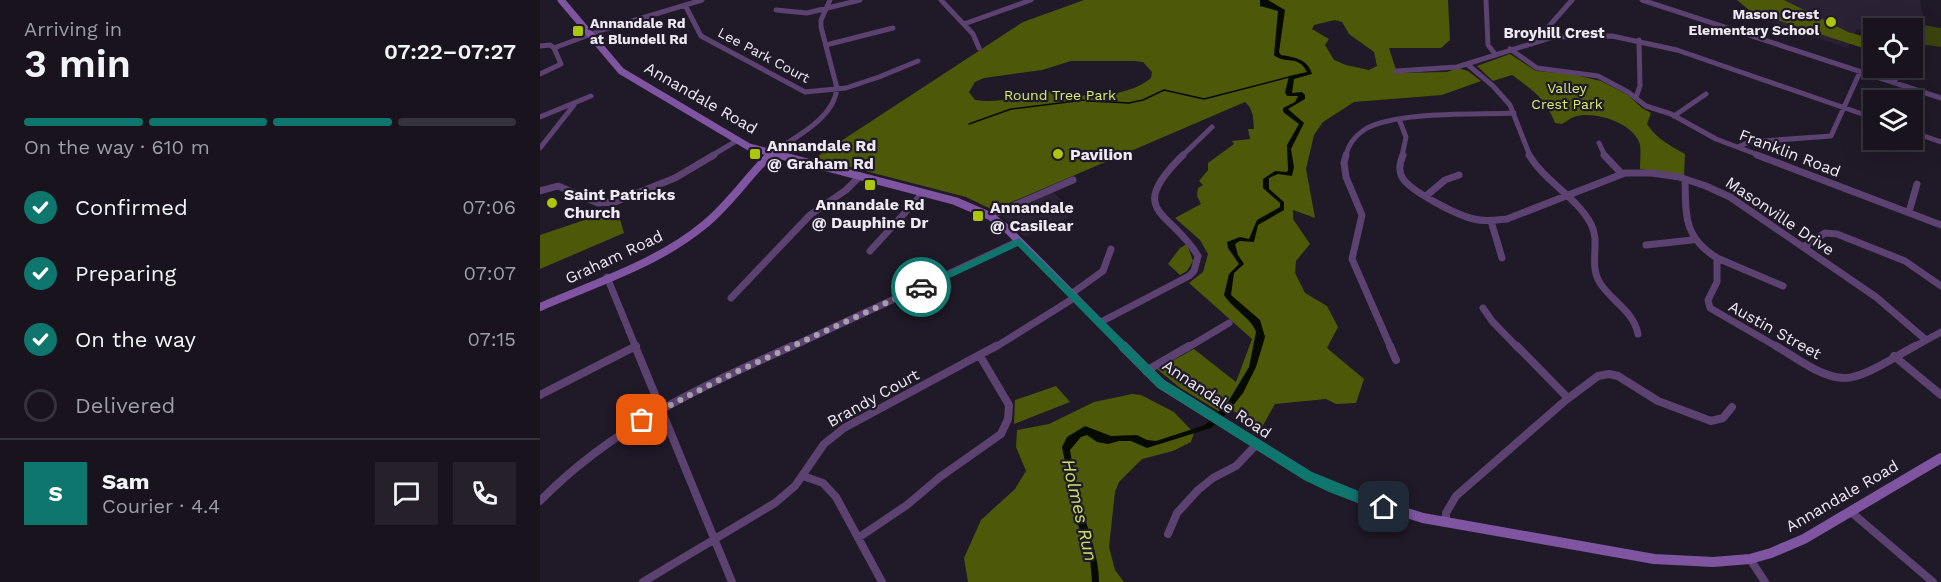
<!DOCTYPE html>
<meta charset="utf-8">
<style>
body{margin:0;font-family:"Work Sans",sans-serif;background:#25202a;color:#f1f3f6;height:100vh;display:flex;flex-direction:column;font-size:22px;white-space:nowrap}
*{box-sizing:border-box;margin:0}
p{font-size:20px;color:#9f9ea4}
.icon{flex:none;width:33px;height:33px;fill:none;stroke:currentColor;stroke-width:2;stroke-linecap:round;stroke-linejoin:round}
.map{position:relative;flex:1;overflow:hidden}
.drawer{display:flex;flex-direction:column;background:#18131d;width:540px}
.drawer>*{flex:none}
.fabs{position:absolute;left:1323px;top:18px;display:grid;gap:12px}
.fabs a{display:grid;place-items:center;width:60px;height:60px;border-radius:0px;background:#18131d;box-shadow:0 6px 24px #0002,0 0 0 2px #36323b;font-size:30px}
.pin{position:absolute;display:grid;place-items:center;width:51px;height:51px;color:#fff;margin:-26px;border-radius:12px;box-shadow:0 3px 9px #0006}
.courier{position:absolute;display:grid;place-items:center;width:60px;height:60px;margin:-30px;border:4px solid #0f766e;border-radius:50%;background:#fff;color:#222;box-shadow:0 2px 8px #0007}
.overview em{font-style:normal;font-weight:600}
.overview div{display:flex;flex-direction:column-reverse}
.overview{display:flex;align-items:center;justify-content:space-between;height:102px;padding:0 24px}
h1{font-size:39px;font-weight:600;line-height:45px}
.bar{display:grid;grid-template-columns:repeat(4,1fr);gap:9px 6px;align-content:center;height:72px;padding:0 24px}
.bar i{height:8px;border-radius:4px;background:#36323b}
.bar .on{background:#0f766e}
.bar p{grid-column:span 4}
.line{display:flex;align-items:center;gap:15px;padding:0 24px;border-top:2px solid #36323b}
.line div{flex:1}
.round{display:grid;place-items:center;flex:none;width:63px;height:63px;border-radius:0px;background:#25202a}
ol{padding:0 24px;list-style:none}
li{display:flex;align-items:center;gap:18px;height:66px}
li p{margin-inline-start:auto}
li .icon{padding:6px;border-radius:50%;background:#0f766e;color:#fff;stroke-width:4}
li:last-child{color:#9f9ea4}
li i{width:33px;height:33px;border:3px solid #36323b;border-radius:50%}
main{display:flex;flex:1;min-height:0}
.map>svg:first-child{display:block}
.built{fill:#2b2134}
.green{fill:#3b430f}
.forest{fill:#4d5808;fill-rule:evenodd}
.water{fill:#070a00}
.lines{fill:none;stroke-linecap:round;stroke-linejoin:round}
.stream{stroke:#070a00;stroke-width:1.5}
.street-far2{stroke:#5b4271;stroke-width:5}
.street-far1{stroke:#5b4271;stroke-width:7}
.street{stroke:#5b4271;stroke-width:8}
.secondary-far2{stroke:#7f55a2;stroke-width:7}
.secondary-far1{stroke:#7f55a2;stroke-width:8}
.secondary{stroke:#7f55a2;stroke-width:10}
.route{fill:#0f766e}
.done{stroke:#a6a0ac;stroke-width:6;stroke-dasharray:0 10.8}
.poi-dot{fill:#aec60a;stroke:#201927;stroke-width:2}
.labels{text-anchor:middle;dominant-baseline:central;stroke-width:4.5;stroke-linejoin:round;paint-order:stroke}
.far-poi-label{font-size:14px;font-weight:bold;fill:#eee9f3;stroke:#201927;text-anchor:end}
.far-street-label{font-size:14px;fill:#eee9f3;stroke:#201927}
.far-park-label{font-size:14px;fill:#d7ee72;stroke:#201927}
.far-neighbourhood-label{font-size:15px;font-weight:bold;fill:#eee9f3;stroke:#201927}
.street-label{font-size:16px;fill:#eee9f3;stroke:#201927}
.poi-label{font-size:16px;font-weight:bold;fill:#eee9f3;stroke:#201927;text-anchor:start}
.water-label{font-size:18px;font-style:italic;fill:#cbe164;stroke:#201927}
</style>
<main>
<section class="drawer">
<div class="overview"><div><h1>3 min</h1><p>Arriving in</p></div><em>07:22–07:27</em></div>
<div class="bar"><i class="on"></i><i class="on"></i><i class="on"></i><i></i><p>On the way · 610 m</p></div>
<ol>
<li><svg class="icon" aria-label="check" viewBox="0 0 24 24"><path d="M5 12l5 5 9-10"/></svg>Confirmed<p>07:06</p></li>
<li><svg class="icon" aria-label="check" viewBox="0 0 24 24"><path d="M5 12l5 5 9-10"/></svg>Preparing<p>07:07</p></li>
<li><svg class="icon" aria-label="check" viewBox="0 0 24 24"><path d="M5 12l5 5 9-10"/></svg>On the way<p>07:15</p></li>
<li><i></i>Delivered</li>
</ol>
<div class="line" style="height:108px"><b class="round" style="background:#0f766e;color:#fff">S</b><div><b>Sam</b><p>Courier · 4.4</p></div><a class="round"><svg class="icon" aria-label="chat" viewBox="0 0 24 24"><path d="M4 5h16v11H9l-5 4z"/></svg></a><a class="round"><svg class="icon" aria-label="phone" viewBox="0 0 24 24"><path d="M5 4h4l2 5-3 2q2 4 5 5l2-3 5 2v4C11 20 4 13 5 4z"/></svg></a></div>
</section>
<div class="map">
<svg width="1401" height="582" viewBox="0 0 1401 582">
<rect width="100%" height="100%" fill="#201927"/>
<path class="built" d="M1208 0H1380L1385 27 1353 21V28H1334L1333 33 1317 29 1308 48 1220 19Z
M512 191 536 214 485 237 459 213Z"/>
<path class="green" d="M1366 22 1401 28V47L1373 43 1372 28H1367Z"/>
<path class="forest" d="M544 0H908L910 40 901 48H849L857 73 907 72 918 68 928 71 941 81 902 95 814 102 783 122 774 135 766 169 775 218 753 210V219L770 244 756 261 755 273 765 293 787 306 798 327 787 348 824 379 816 403 796 404 786 399 735 404 722 427 688 408 680 412 639 387 617 369 654 349 696 382 712 339 649 283 663 272 668 254 660 240 635 218 661 204 657 196 658 188 663 185 659 181 668 170V163L694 144 692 141 710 139 708 129H714C713 118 714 110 705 102L453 210 426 197 275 158 483 22ZM795 20 802 22 809 34 834 52 837 66 829 70 806 65 794 60 785 45 789 39 772 29 774 25ZM531 61H594L603 62 612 72 611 78C592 94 560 97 536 95 527 94 517 91 508 92 483 95 460 104 435 100L429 92 435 82 444 78 502 70Z
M1197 0H1244L1308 32 1333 39 1332 51 1210 11Z
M970 54 996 71 1031 74 1061 81 1088 95 1102 108 1111 113 1107 124C1117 139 1129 145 1145 154L1144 175 1100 169C1100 162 1101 152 1100 145 1095 123 1053 110 1034 117 1030 118 1026 122 1022 124L1015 123C1006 99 993 90 972 75L953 81 937 66Z
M77 209 84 233 0 269V235Z
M647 244 653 261 647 271 640 275 628 264 640 248Z
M516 386 530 402 474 424 475 400Z
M592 394 601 395 634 412 654 433 651 442 633 451 602 459 579 482 575 492 569 547 575 570 584 582H428L424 558 441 520 475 489 486 471 476 447 477 430 509 424 554 402Z"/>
<path class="water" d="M720 0H728L745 10 739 52 741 55C754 57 768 59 772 74L754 79 752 93 762 92 765 95V99L748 109 764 123 751 149 754 167 752 176 738 174 729 178V189L744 202V210L718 225 714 242 700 241 695 244 698 255 704 264 694 273 691 295 720 320 725 337 716 367 703 393 687 413 671 428 607 448 591 441H579L568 444 557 442 547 435 541 437 530 450C533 469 537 490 542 509 549 533 559 557 559 582H552L550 558 537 522 522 447 527 437 545 426 571 436 597 435 607 440 616 441 665 425 688 402 709 367 716 332C713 320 692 308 684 295L689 274 699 264 688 248 687 242 700 237 709 239 717 220 740 207V203L723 188V179L735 171 747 172 748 170 747 145 759 124 743 112V108L755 102 758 96H747L745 92 749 76 767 72C758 54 745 65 734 55L738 11 720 6Z"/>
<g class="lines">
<path class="stream" d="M549 101 589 103 603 100 624 90 664 99 749 77
M429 124 471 109 544 100"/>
<path class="street-far2" d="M401 0 433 34 439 48
M946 0 948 45 955 54
M1102 0 1401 98
M145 5 161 36 265 92 306 88 339 77 378 61
M236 10 267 13 320 0
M424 24 491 0
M996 41 1032 0
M286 45 353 28
M0 46 10 45 14 48 62 30 162 0
M970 49 997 68 1058 76 1088 92 1106 106 1131 114 1176 139 1221 156
M927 64 953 86 970 105 990 156
M856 71 917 67 1013 37 1072 36 1137 50 1334 118
M0 74 21 64 14 48
M1354 83 1360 68
M1096 97 1100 86 1099 40
M1134 116 1166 94
M0 117 51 96
M859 119 866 137 862 156
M1372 132 1401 142
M1059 143 1065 156
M1198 147 1209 142 1291 136 1320 72
M0 148 34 105
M232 153C255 137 294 119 297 88L281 27V20L290 0
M171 156 198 140
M642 156 672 127
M806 156C808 143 816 135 827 128 860 111 936 115 974 113"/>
<path class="street-far1" d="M806 155 804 163 806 177 822 215 812 259 851 348
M863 155C860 162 858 170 862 177 869 191 919 216 934 219 945 222 956 220 967 219L1085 173H1112L1139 177 1166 186 1190 197 1336 297 1386 340
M989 155C1005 182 1036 196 1051 224 1061 243 1048 264 1060 283 1072 302 1093 310 1098 334
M1064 155 1082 174
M1217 155 1401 225
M1145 179C1146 215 1143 237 1177 258V282L1168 300 1170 308 1239 348
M0 191 18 186 58 203 75 202 135 178 174 155
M886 196 905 180 919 175
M1369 212 1377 184
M450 216 533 180
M951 221 962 258
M1106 245 1152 240
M1263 247 1285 233 1297 234 1365 261 1401 286
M330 251 383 193
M1177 258 1243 286
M67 277 96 348
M531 294 563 271 571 249
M191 298 270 215 306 190 320 176
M943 308 952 321 978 348
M559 323 649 276 654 271 658 256C631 210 584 213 643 155
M93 348 96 346
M249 348 479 241
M454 348 534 298
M647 348 689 323
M1372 348 1401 332"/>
<path class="street" d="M95 346 192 582
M850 346 856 360
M977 346 1028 398
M1236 346C1255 357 1280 377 1303 378 1323 379 1356 356 1375 346
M1354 356 1401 395
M606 371 649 346
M0 395 96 346
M263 476 283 483 296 497 342 582
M0 501C72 427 159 388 252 346
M1311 512 1393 582
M906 522V513L916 496 1026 400 1058 376 1069 374 1078 376 1118 401 1171 421 1183 418 1192 407
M628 534 637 513 658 490 673 478 696 466 716 445
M318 538 367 505 400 477 461 434 468 419 469 405 440 356
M1210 559 1225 582
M103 582 235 503 255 486 284 444 304 428 456 346"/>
<path class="secondary-far2" d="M21 0 81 71 209 147 244 156
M229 156 232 153"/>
<path class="secondary-far1" d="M239 155 415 201 450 216 466 228 585 348
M0 307C55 283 117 264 164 225 189 205 207 177 230 155"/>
<path class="secondary" d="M583 346 621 384 768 476 819 498 883 518 1114 559 1173 562 1210 559 1231 553 1264 539 1401 458"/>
</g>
<path class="route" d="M479 238 624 380 772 472 848 503V511L844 513 789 492 764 480 617 387 478 246 384 290H377L376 287Z"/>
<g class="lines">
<path class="done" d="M102 420 179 380 381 287"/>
</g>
<g class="poi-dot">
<circle cx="1291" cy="22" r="6"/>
<rect x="32" y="25" width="12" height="12" rx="3"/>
<rect x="209" y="148" width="12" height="12" rx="3"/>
<circle cx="518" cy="154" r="6"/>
<rect x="324" y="179" width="12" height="12" rx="3"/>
<circle cx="12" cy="203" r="6"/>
<rect x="432" y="210" width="12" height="12" rx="3"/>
</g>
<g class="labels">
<g class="far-poi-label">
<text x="1279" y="14">Mason Crest<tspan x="1279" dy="16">Elementary School</tspan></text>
<text x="50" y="23" text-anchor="start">Annandale Rd<tspan x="50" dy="16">at Blundell Rd</tspan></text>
</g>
<g class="far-street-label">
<text transform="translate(224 55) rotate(28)">Lee Park Court</text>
</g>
<g class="far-park-label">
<text x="1027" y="88">Valley<tspan x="1027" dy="16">Crest Park</tspan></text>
<text x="520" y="95">Round Tree Park</text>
</g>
<g class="far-neighbourhood-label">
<text x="1014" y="33">Broyhill Crest</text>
</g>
<g class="street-label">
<text transform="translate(161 98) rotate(30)">Annandale Road</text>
<text transform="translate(1250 153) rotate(21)">Franklin Road</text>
<text transform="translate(1240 216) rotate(34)">Masonville Drive</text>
<text transform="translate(74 257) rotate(-25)">Graham Road</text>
<text transform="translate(1235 330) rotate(29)">Austin Street</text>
<text transform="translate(333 398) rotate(-29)">Brandy Court</text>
<text transform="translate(677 399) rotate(34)">Annandale Road</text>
<text transform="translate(1302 496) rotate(-30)">Annandale Road</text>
</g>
<g class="poi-label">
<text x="227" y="145">Annandale Rd<tspan x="227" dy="18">@ Graham Rd</tspan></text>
<text x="530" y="154">Pavilion</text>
<text x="24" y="194">Saint Patricks<tspan x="24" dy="18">Church</tspan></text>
<text x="330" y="204" text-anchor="middle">Annandale Rd<tspan x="330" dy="18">@ Dauphine Dr</tspan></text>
<text x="450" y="207">Annandale<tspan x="450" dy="18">@ Casilear</tspan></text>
</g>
<g class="water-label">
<text transform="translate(540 510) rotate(77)">Holmes Run</text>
</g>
</g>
</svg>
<div class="fabs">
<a><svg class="icon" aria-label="locate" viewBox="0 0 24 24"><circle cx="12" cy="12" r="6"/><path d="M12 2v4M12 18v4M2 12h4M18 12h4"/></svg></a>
<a><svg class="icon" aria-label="layers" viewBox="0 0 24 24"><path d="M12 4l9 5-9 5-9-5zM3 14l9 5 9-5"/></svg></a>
</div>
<div class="pin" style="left:102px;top:420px;background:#ea580c"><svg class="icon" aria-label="bag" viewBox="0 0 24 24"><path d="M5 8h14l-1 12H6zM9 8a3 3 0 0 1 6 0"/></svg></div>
<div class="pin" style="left:844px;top:507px;background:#1f2937"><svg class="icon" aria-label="home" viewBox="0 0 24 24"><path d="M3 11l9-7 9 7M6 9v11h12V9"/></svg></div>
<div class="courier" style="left:381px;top:287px"><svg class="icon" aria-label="car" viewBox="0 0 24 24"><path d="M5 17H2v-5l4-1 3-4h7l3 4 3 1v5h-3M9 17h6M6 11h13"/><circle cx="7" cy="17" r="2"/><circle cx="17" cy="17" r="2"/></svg></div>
</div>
</main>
